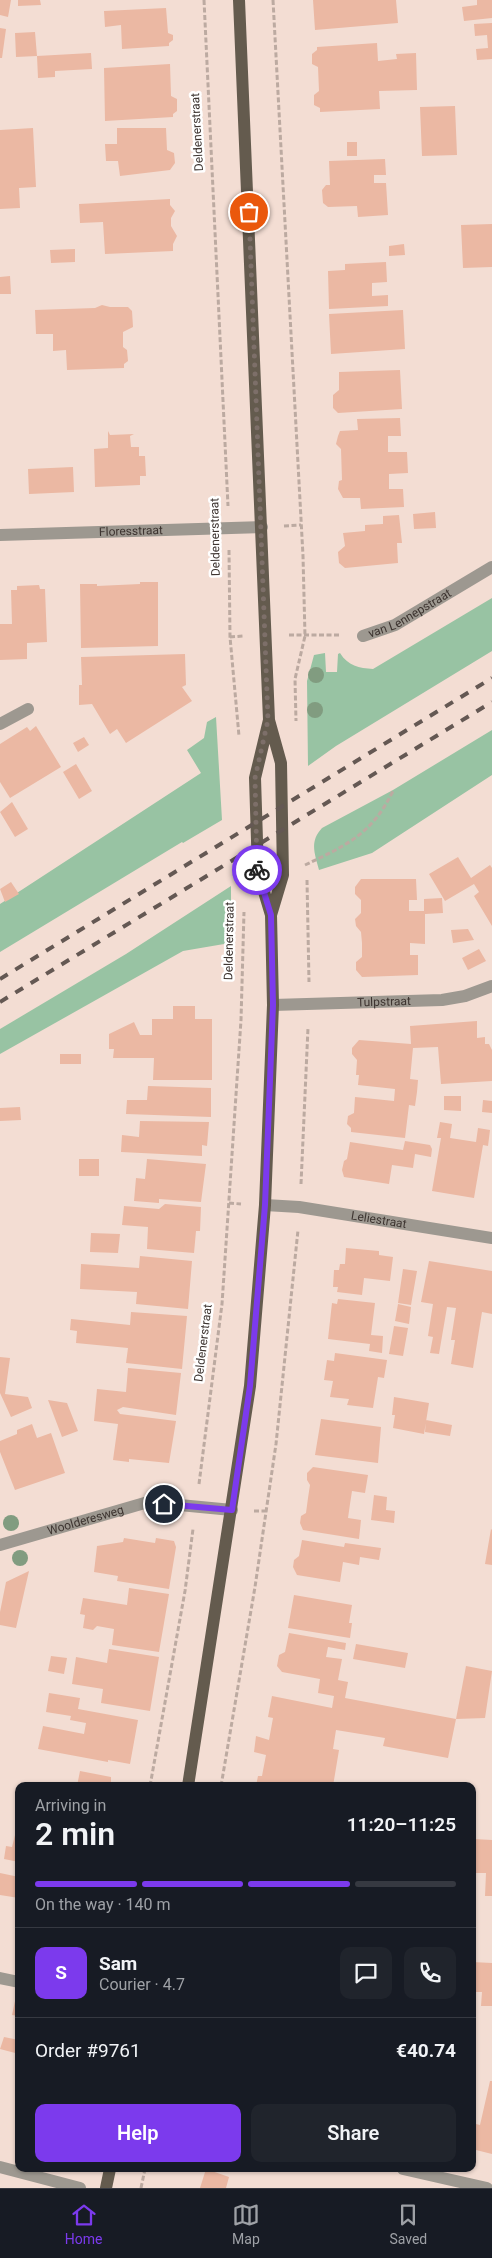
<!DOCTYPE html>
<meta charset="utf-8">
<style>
body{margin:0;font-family:Roboto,sans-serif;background:#20242c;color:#f1f3f6;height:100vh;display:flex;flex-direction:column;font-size:19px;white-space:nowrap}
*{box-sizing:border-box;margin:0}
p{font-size:16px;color:#9ea1a6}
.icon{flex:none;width:28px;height:28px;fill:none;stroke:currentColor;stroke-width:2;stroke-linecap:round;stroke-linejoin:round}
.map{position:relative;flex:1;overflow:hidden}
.drawer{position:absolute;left:15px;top:1782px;width:461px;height:390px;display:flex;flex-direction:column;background:#171b24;border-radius:10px;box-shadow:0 1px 4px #0004}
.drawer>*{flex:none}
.pin{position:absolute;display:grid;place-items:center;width:42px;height:42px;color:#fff;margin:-21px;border:2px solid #fff;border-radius:50%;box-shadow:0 1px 5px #0007}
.courier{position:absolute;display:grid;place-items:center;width:50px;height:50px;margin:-25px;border:4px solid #7c3aed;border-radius:50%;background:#fff;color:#222;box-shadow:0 1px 6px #0007}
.head em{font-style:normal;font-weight:600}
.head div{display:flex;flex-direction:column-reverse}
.head{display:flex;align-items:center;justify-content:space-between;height:85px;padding:0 20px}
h1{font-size:32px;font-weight:600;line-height:38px}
.bar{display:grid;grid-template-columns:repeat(4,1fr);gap:8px 5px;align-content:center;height:60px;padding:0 20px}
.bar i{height:6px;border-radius:4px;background:#363941}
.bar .on{background:#7c3aed}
.bar p{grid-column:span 4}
.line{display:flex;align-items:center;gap:12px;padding:0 20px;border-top:1px solid #363941}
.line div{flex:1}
.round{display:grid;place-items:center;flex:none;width:52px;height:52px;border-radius:10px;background:#20242c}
.button{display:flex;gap:10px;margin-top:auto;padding:10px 20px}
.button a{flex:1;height:58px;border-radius:10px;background:#7c3aed;color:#fff;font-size:20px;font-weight:600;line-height:58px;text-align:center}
.button a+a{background:#20242c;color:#f1f3f6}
.tab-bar{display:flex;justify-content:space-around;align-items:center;height:70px;border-top:1px solid #363941;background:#171b24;font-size:14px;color:#9ea1a6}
.tab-bar a{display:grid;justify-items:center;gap:2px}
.tab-bar .on{color:#7c3aed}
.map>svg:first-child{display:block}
.green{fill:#98c3a3}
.building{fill:#ebb8a3}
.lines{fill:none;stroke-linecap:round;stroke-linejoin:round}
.path{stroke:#bcaaa1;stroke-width:3;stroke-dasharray:5 2.5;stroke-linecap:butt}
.minor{stroke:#9d9890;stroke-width:12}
.major{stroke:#645b4e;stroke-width:12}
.rail{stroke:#645853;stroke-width:4;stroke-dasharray:9 9;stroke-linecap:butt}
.tree{fill:#819c80}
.done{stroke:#7d6f69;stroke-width:5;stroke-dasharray:0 9}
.route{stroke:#7c3aed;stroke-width:6}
.labels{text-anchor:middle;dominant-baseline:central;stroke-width:5;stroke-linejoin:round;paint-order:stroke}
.street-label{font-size:12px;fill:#3d3430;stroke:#fff}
</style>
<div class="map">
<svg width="492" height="2188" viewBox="0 0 492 2188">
<rect width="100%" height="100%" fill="#f3ddd3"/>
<path class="green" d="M492 598V651L336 746 308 766 307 681 314 655 325 653 326 672H337L338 654 340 653C348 666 359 668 373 669Z
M216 717 222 820 183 843 182 842 0 952V904L201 773 187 750 204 738 207 722Z
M492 730V775L372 853 319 870C315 854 309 842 322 828L393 790Z
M231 886V931L224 944 183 951 0 1054V1029L126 954Z"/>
<path class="building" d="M0 0H11L8 17 0 15Z
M18 0H40L41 5 18 6Z
M313 0H396L398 23 315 30Z
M477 0H492V18L464 21 462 7 477 5Z
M166 8 168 33 173 35V40L169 43V46L122 49 121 25 105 27 104 11Z
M492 23V59L477 60 476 49 488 48 487 35 475 36 474 24Z
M0 28 6 29 2 58H0Z
M35 32 37 56 16 57 15 33Z
M377 43 378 61 397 59 396 54 416 53 417 90 379 91 380 109 320 112V108L314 105V95L319 91 318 67 312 64V54L317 50V47Z
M91 53 92 69 55 71V77L38 78 37 56Z
M170 64 171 96 177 99V111L173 114V117L105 121 104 68Z
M455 106 457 155 422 156 420 107Z
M33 128 36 187 19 188 20 208 0 209V130Z
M117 128H166L167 150 174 153 175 163 170 170 120 176 118 161H106L105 144H117Z
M347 142H357V156H347Z
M385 159 386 175H374V183H386L388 215 358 217 357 206 328 207 323 203 322 190 326 185H330L329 161Z
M170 199V205L175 211 171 218V226L177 236 173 244V251L105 254 103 222 80 223 79 204Z
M492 224V267L463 268 461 225Z
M404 244 405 255 389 256V246Z
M75 249V262L51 263 50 250Z
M386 262 387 282 372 283V296L388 295V306L329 309 328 271 345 270V264Z
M10 276 11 294H0V277Z
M102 305 110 307H128L132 311 133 327 123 332V347L127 350 128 361 124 364V368L67 370 66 350 53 351V334H36L35 310 95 308Z
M403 310 405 349 331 354 329 314Z
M400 370 402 409 338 413 333 408V395L339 390V372Z
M400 418 401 436H388V452H407L408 473 389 474V489H403L404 507 361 509 360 498H343L338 489 339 481 342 480 341 449 336 444 338 436 340 431 358 430 357 419Z
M108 431 110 435 134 434 130 436 131 447H139V456H145L146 476H140V485L95 487 94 449 108 448Z
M73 467 74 492 29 494 28 469Z
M435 512 436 528 414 529 413 514Z
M399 515 402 543H397L398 563 345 568 339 563 338 552 345 546 343 533 365 531V525L383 524V516Z
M140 582H158V646L81 648 80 584H97V586L140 584Z
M39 585 40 589H45L47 642 27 643V659L0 660V624H12L11 590H17V586Z
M185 654 186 685 182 687 192 701 126 743 117 729 110 734 92 704 79 705V685H82L81 657Z
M36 726 61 767 10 798 0 782V744L27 727 30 731Z
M84 737 89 745 78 752 73 743Z
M76 764 92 791 79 799 63 772Z
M12 802 28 829 15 837 0 812Z
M458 857 471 878 490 865 492 868V926L474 896 479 892 474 884 445 901 429 874Z
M361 879H416L417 900H409V911H424V899L442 898 443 913 425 914V944L410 943V955H418V975L362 977 356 970V962L362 957V943L361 932 356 926 355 919 361 913V900L355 894V887Z
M11 882 19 894 5 902 0 889Z
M468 929 474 940 453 943 451 930Z
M479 949 486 961 468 970 462 958Z
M173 1006H195V1019H212V1080H153L154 1058H113L114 1049H109V1034L134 1022 140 1035H152V1019H173Z
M477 1021V1038L485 1037V1044H489L492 1050V1081L441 1084 438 1047 413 1048 410 1079 418 1080 417 1092 415 1106 409 1105 405 1138 351 1132V1128L347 1124 348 1116 354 1113 355 1097 394 1101 395 1089 358 1085 359 1075H356L357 1060 352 1054V1048L359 1040 411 1044 410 1026Z
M60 1054H81V1064H60Z
M148 1086 211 1088V1117L126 1114 127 1100H147Z
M444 1096H461V1111L444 1110Z
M483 1100 492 1101V1113L482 1112Z
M20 1107 21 1120 0 1121V1108Z
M140 1121 209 1122 207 1146 202 1145V1156L121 1152 122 1135 139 1137Z
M440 1122 452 1124 450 1138 476 1142 478 1128 490 1130 488 1146 483 1145 474 1198 432 1191 441 1138H437Z
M405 1141 430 1145 432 1149 431 1157 415 1154 413 1168 392 1165 389 1184 344 1177 342 1170 344 1161 347 1159 350 1142 403 1150Z
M79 1159H99V1176H79Z
M147 1159 206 1164 201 1202 159 1199V1203L134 1201 136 1178 145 1179Z
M165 1204 201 1207 200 1231H196L194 1253 147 1249 148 1227 122 1225 124 1206 159 1209Z
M91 1233 120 1234 118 1253 90 1252Z
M346 1248 379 1251V1255L393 1257 390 1281 364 1278 362 1295 337 1292 338 1287H333L334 1270H339L340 1264H345Z
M140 1256 192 1261 188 1309 136 1304 137 1292 80 1289 81 1264 139 1268Z
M429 1261 492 1271V1314L482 1312 473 1368 451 1364 455 1340H451L456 1308 447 1307 439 1354 430 1353 433 1337 428 1336 433 1304 421 1302Z
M403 1269 417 1271 411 1305 398 1303Z
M338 1299 375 1303 371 1335 383 1336 382 1353 369 1351 370 1344 328 1339 332 1303 337 1304Z
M398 1304 411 1307 409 1324 395 1321Z
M131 1312 187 1316 182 1369 126 1363 128 1348 76 1343 77 1331 70 1330 71 1319 130 1325Z
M394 1326 408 1328 403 1356 389 1354Z
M335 1353 387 1360 384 1378 378 1377 373 1408 347 1405 349 1399 330 1397 333 1381 324 1380 327 1360 334 1361Z
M0 1357 10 1358 5 1394 28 1397 32 1408 11 1417 0 1393Z
M128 1368 181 1373 176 1415 123 1407 117 1410 120 1414 176 1421 169 1463 129 1459V1462L113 1460 118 1424 94 1421 97 1389 126 1392Z
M394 1397 429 1403 424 1434 393 1428 395 1415H392Z
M48 1400 67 1403 78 1431 62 1437Z
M321 1419 381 1427 378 1463 315 1455Z
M426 1420 452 1425 450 1436 425 1432Z
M32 1424 37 1438 51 1433 65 1473 15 1490 0 1452V1441L17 1434V1430Z
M313 1467 368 1475 365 1493 352 1491 350 1504 348 1518 361 1520 359 1539 303 1530 300 1523 301 1516 306 1513 308 1498 310 1485 307 1480V1473Z
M374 1495 387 1497 386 1510 395 1511 394 1523 371 1520Z
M491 1529 492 1530V1565L485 1564Z
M124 1538 155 1543 156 1538 174 1541 176 1547 169 1589 117 1581 118 1576 94 1572 97 1546 123 1542Z
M302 1540 344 1547 345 1543 381 1548 379 1560 360 1557 359 1565 343 1562 340 1582 297 1575 293 1567 294 1560 299 1556Z
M29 1571 16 1628 0 1625V1612L6 1582Z
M129 1588 169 1594 159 1652 112 1645 114 1629 97 1626 93 1630 83 1628 85 1615 80 1614 83 1598 127 1605Z
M294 1595 352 1605 349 1623H352L350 1638 288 1628Z
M289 1633 346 1643 345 1650 328 1647 326 1657 342 1659 338 1680 348 1682 345 1698 456 1719 448 1758 383 1746 385 1738 336 1730 333 1749 339 1750 333 1786H256L258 1776H262L266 1755 254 1752 256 1736 269 1740 273 1718 268 1717 272 1696 332 1708 334 1696 318 1693 320 1679 282 1672 277 1666 279 1655 285 1652Z
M356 1644 408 1653 405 1668 353 1659Z
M109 1649 159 1657 150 1711 101 1703 103 1689 72 1684 76 1657 107 1663Z
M51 1656 67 1658 64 1674 48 1671Z
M466 1666 492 1671 485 1718 456 1719Z
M49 1693 80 1698 78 1709 138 1720 130 1764 108 1760V1762L38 1749 43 1726 84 1734 86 1723 70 1720 71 1716 46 1712Z
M80 1771 111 1777V1782L126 1786H77Z
M15 1835H19V1862L4 1859 6 1846 12 1847Z
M474 1839 492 1840V1896H485L486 1873H474Z
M0 1873 19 1877V1898L0 1895Z
M472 1962 492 1963V2006H481L482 1992H472Z
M18 1987H19V2016L12 2015Z
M4 2037 19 2040V2054L0 2049Z
M490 2081H492V2154L472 2149V2123L480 2125Z
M206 2169 229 2177 226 2188H200Z"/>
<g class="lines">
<path class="path" d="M204 0 228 506
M273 0 303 556 305 636 295 679 296 721
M284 526 301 525
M229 550 230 637 239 736
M289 635H340
M230 637 243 636
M305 865C347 845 372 834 393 791
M307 880 309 982
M301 1184 308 1028
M229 1203 241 1204
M199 1484 222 1304 241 1020 244 912
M254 1511H266
M150 1786 185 1591 193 1529
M221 1786 255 1587 276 1444 298 1230
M141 2188 145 2169"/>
<g class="minor">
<path id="s1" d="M0 535 262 527"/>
<path id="s2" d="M363 636 395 625 492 567"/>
<path d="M0 724 28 709"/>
<path id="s3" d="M273 1005 442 1000 465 996 492 986"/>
<path id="s4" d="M265 1205 299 1207 492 1238"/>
<path id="s5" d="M0 1545 148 1502 232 1510"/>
<path d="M0 1978 19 1982"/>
<path d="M0 2167 80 2188"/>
<path d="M403 2169 487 2188"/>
</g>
<path class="major" d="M239 0 269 720 281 763 283 875 271 915
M188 1786 250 1386 265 1205 273 1005 271 915 258 872 255 778 269 720
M106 2188 110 2169"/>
<path class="rail" d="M0 979 492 678
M0 1002 492 702"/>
</g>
<g class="tree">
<circle cx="316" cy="675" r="8"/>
<circle cx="315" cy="710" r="8"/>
<circle cx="11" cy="1523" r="8"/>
<circle cx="20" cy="1558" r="8"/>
</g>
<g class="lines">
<path class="done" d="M249 212 268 720 255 778 257 870"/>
<path class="route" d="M164 1504 232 1510 250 1386 265 1205 273 1005 271 915 257 870"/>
</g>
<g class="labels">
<g class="street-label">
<text transform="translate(197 132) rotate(-93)">Deldenerstraat</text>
<text stroke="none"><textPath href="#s1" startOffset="131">Floresstraat</textPath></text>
<text transform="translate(215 537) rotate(-91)">Deldenerstraat</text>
<text stroke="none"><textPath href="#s2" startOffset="52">van Lennepstraat</textPath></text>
<text transform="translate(229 941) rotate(-89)">Deldenerstraat</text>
<text stroke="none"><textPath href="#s3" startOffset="111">Tulpstraat</textPath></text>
<text stroke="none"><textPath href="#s4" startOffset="115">Leliestraat</textPath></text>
<text transform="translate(203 1343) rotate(-83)">Deldenerstraat</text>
<text stroke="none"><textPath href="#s5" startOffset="89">Woolderesweg</textPath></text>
</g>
</g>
</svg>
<div class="pin" style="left:249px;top:212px;background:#ea580c"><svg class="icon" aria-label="bag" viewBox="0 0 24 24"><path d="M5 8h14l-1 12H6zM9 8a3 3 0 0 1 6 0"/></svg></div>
<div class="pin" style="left:164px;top:1504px;background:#1f2937"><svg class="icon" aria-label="home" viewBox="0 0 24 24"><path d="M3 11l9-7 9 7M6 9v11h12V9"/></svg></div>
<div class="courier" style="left:257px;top:870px"><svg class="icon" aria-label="bike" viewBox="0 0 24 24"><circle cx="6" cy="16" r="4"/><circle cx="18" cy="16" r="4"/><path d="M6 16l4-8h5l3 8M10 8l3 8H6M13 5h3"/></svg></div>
<section class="drawer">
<div class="head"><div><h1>2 min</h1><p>Arriving in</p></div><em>11:20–11:25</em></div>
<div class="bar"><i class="on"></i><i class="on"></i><i class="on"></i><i></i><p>On the way · 140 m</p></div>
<div class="line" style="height:90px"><b class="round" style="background:#7c3aed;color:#fff">S</b><div><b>Sam</b><p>Courier · 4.7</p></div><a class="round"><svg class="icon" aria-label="chat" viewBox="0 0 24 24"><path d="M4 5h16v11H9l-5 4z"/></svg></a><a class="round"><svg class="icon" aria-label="phone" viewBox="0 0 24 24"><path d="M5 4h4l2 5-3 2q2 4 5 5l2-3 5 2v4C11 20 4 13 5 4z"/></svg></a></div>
<div class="line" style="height:65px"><div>Order #9761</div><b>€40.74</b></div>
<div class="button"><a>Help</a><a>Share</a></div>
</section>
</div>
<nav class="tab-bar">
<a class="on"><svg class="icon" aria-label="home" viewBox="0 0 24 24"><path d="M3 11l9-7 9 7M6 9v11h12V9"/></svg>Home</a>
<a><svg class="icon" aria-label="map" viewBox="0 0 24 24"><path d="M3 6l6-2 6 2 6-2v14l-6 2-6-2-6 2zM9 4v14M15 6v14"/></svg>Map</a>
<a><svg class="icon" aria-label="saved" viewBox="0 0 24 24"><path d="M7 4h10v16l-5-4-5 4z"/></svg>Saved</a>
</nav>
